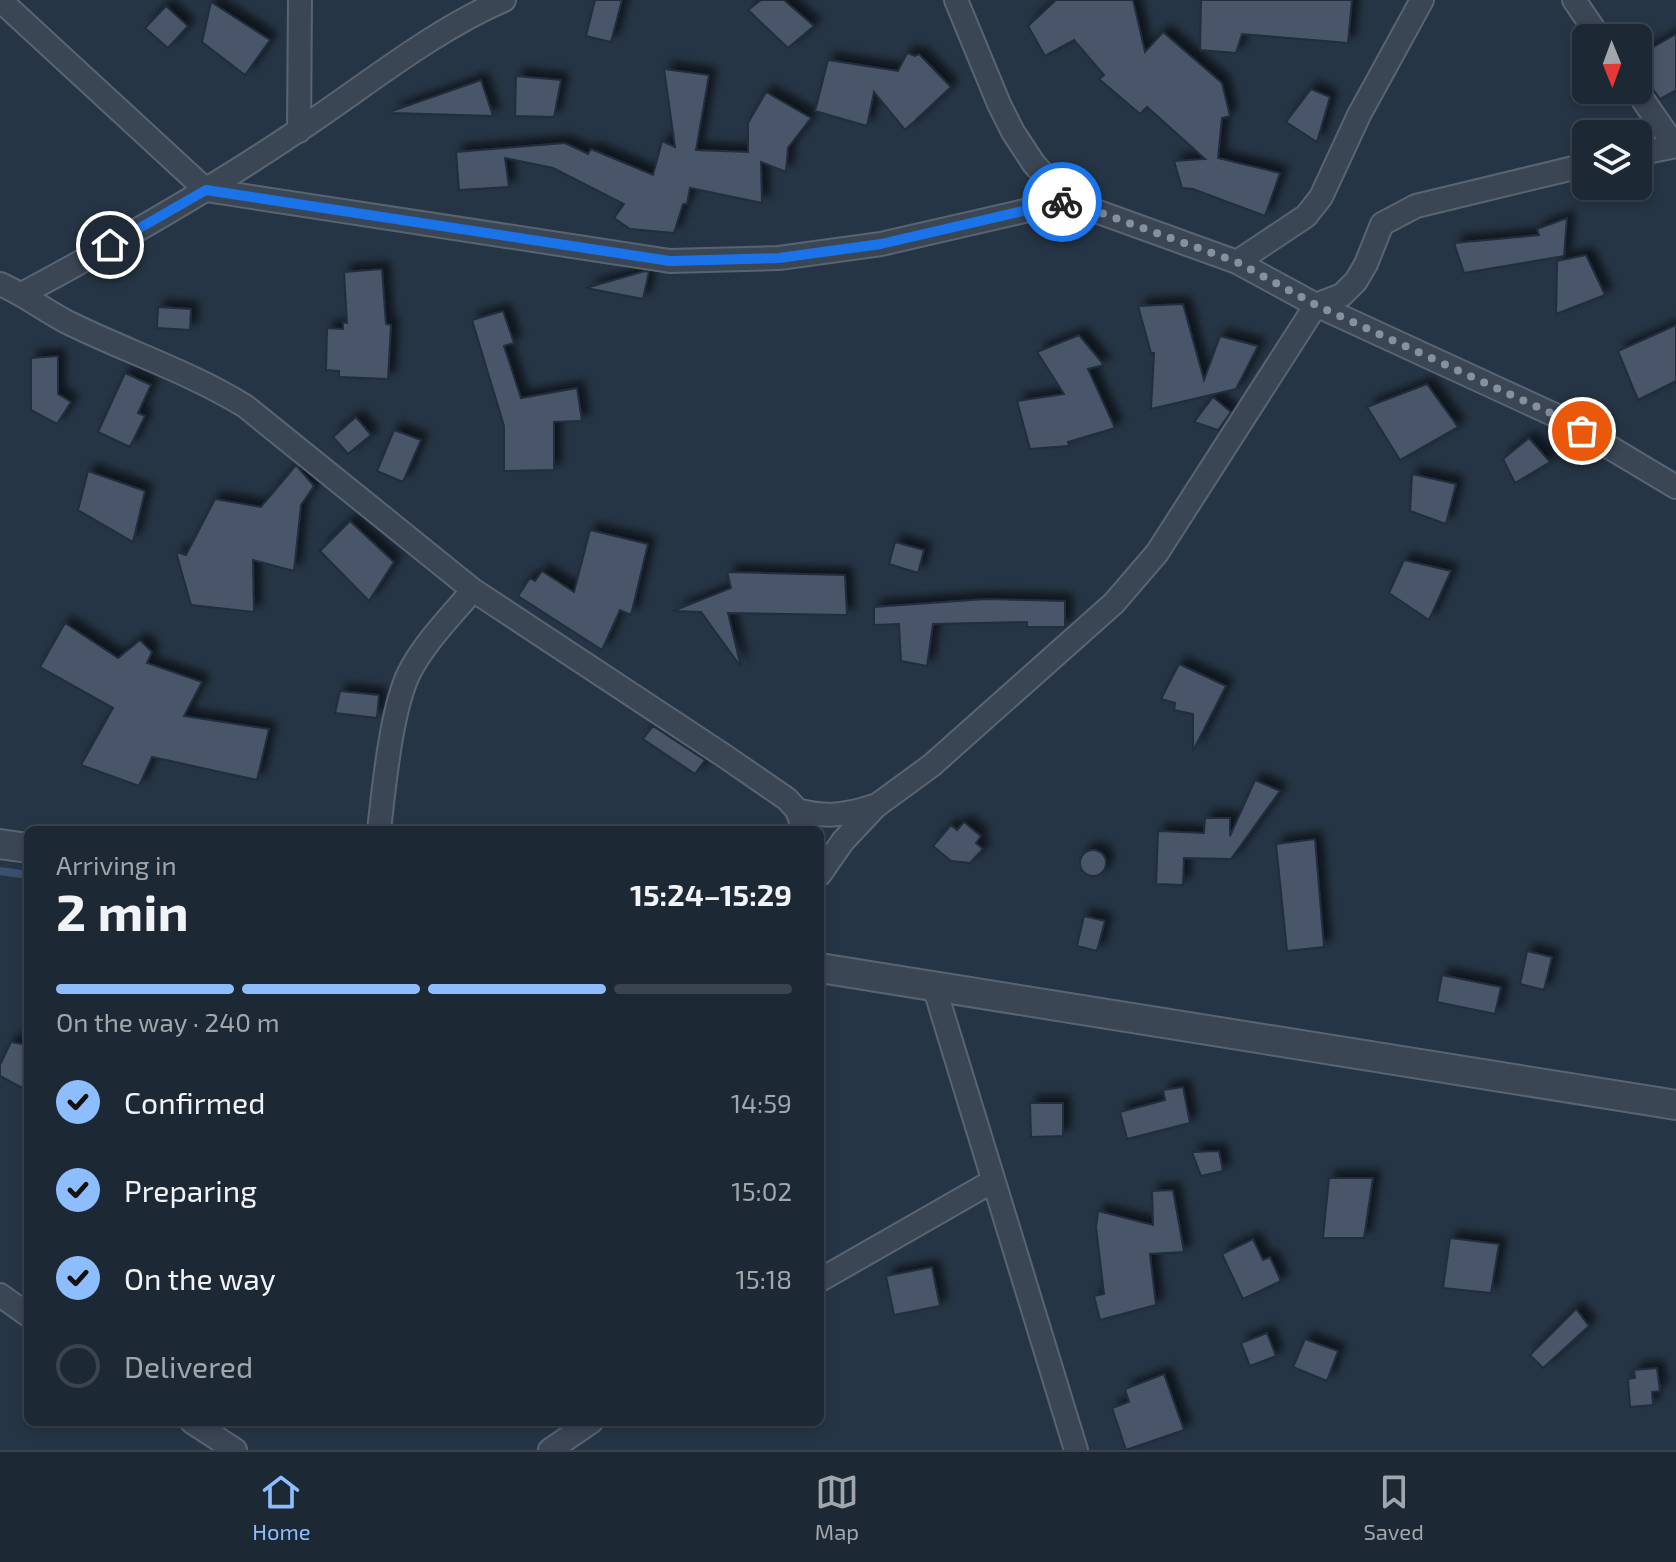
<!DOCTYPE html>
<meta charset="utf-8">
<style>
body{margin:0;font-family:"Exo 2",sans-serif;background:#293440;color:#f1f3f6;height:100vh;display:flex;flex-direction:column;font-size:30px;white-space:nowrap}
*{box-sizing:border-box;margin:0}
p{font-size:26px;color:#a0a6ac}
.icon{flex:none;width:44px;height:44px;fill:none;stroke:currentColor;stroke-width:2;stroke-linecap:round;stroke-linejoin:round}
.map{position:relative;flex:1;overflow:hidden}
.sheet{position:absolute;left:24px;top:826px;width:800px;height:600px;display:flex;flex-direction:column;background:#1c2834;border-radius:12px;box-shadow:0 4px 12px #0003,0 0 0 2px #3a444f}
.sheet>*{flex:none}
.needle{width:52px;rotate:179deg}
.controls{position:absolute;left:1572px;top:24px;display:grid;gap:16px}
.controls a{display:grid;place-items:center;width:80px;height:80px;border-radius:12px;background:#1c2834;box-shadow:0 4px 12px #0003,0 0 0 2px #3a444f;font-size:40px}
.pin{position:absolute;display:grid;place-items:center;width:68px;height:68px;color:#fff;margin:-34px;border:4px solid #fff;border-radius:50%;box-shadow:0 2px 8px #0007}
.courier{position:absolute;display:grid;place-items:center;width:80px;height:80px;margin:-40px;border:6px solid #1a73e8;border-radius:50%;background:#fff;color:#222;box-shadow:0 2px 10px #0007}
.summary em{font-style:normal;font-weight:700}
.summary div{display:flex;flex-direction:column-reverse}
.summary{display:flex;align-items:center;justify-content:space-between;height:136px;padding:0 32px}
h1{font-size:52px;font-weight:700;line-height:60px}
.bar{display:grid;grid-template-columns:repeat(4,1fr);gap:12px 8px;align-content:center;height:96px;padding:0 32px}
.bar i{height:10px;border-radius:6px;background:#3a444f}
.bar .on{background:#8ebdfd}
.bar p{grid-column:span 4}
ol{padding:0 32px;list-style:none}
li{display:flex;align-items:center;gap:24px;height:88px}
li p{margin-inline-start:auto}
li .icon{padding:8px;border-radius:50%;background:#8ebdfd;color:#111;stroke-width:4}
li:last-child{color:#a0a6ac}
li i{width:44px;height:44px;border:4px solid #3a444f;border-radius:50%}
.dock{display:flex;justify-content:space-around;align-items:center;height:112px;border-top:2px solid #3a444f;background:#1c2834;font-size:22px;color:#a0a6ac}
.dock a{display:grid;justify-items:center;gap:4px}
.dock .on{color:#8ebdfd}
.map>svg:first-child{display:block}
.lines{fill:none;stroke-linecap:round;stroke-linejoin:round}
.stream{stroke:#39516d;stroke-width:8}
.building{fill:#485769;stroke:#212d3c;stroke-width:2;filter:url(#shadow)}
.minor-casing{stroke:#596472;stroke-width:26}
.tertiary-casing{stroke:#596472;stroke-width:32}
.minor{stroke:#3b4655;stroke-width:22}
.tertiary{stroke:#3b4655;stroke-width:28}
.done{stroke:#86919e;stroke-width:8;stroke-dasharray:0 14.4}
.route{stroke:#1a73e8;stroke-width:10}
</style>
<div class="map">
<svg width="1676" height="1450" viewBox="0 0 1676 1450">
<defs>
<filter id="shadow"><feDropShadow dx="7" dy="-7" stdDeviation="4" flood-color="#0009"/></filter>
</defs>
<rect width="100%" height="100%" fill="#263545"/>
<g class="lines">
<path class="stream" d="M0 871 28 875"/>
</g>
<path class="building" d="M595 0H622L611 42 586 36Z
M761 0H784L814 26 788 48 748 10Z
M1056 0H1133L1145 52 1163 32 1222 83 1230 116 1222 118 1218 158 1280 173 1265 216 1193 189 1182 188 1174 161 1205 159 1147 107 1140 114 1099 79 1104 75 1074 40 1045 56 1028 26Z
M1201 0H1352L1348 43 1242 34 1236 53 1200 50Z
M211 2 270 40 245 75 202 42Z
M166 6 188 26 168 48 145 28Z
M1676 34V90L1660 99 1638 68V56Z
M907 53 915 56 919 54 951 87 905 130 874 92 867 126 815 111 828 60 898 71Z
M664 69 709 75 696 150 748 152V123L766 92 811 118 788 148 786 172 761 162 762 203 690 188 687 204H683L674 233 630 229 614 218 624 204 553 168 505 158 509 187 459 190 456 152 565 143 588 154 591 149 653 175 662 141 675 147Z
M516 76 561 80 554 117 515 116Z
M481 80 493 116 392 113V111Z
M1311 89 1330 97 1317 142 1286 122Z
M1567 218 1564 256 1464 273 1454 243 1539 235 1537 229Z
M1586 255 1605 295 1556 314 1557 261Z
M382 269 386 324 391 325 388 379 339 377V371L326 370 327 328 343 329V322L347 323 344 272Z
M645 271 649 272 643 299 586 288Z
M1183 304 1204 380 1220 336 1258 346 1236 389 1151 409 1154 353H1151L1138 306Z
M158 307 191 309 190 330 157 328Z
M503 311 514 343 504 346 521 398 577 388 582 421 554 422V470L504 471V426L472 320Z
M1676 325V381L1638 400 1618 351Z
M1079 335 1104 365 1088 369 1115 428 1068 442 1069 446 1030 449 1017 401 1064 394 1037 352Z
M58 356V394L71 402 57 424 31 410V358Z
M125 373 151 385 138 413 145 416 130 447 98 432Z
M1427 384 1458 427 1400 460 1367 407Z
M1213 397 1231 412 1218 430 1194 422Z
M356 417 371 435 348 454 333 437Z
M394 430 421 440 403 482 377 471Z
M1529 438 1550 462 1515 483 1503 459Z
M296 465 314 486 301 505 294 571 253 560 254 612 191 605 176 552 186 555 215 499 261 507Z
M88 471 145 491 133 542 78 510Z
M1412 474 1456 484 1446 524 1410 511Z
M350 521 394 562 369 601 320 551Z
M590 530 648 544 631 615 620 610 602 650 518 596 530 578 535 581 542 571 574 592Z
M895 542 924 550 918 573 889 564Z
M1404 560 1451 571 1429 620 1389 593Z
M727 572 845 575 847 615 728 613 741 667 701 612 673 611 731 588Z
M986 599 1065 601V627H1027V622L933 624 927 666 901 661 899 624 874 625V607Z
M65 623 118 658 140 640 152 652 147 663 202 682 184 716 269 729 257 780 152 757 139 786 81 765 113 708 40 667Z
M1179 664 1226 686 1193 751V714L1174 710 1175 703 1161 699Z
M340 691 379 695 377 718 335 713Z
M653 726 705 760 695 774 643 739Z
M1255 780 1280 791 1231 859 1184 858 1183 885 1156 884 1158 831 1204 833 1205 818H1230V836Z
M964 822 981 836 976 843 983 849 970 863 951 861 933 846 951 825 957 830Z
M1315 839 1324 947 1287 951 1276 844Z
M1080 863a13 13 0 1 1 26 0a13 13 0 1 1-26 0Z
M1084 916 1105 921 1097 951 1077 946Z
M1527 951 1552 957 1544 990 1520 984Z
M1442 975 1501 987 1495 1014 1437 1002Z
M11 1042 28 1045V1091L0 1076V1065Z
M1183 1087 1190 1123 1127 1139 1120 1112 1165 1100 1163 1090Z
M1030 1103H1063V1136L1031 1137Z
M1219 1151 1223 1171 1201 1176 1192 1152Z
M1329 1178H1373L1364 1238H1323Z
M1173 1190 1184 1252 1150 1254 1156 1305 1100 1320 1094 1296 1104 1294 1096 1227 1098 1211 1153 1225 1152 1191Z
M1450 1238 1499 1244 1491 1293 1443 1288Z
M1253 1239 1263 1260 1270 1257 1281 1281 1243 1299 1222 1254Z
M932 1267 940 1306 894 1315 886 1276Z
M1576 1309 1589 1326 1543 1368 1530 1355Z
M1267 1333 1276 1356 1250 1366 1241 1343Z
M1305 1339 1338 1351 1327 1381 1293 1367Z
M1657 1368 1660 1391 1652 1392 1653 1405 1630 1407 1628 1379 1635 1378 1634 1370Z
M1164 1374 1184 1430 1126 1450 1112 1408 1129 1402 1125 1389Z"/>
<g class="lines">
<defs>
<path id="minor" d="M0 0 206 190 670 261 779 258 881 244 1068 201
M956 0 999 104 1013 132 1034 164 1068 201 1237 262 1316 305 1559 417 1676 487
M1574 0 1600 38
M1636 90 1675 146
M299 131 300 0
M1638 154 1676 146
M1237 262 1306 216 1321 197 1359 115 1422 0
M0 284C23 294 43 309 65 321 125 351 188 371 245 406L473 590 723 755 787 799 797 810 804 830
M22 294C117 243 210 190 299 130 364 87 432 31 504 0
M797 810C825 818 847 815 874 806
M379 830C384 788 391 710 409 673 425 642 451 616 473 590
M820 874 843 841 876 806 932 765 1114 603 1157 553 1316 305 1342 295 1356 281 1366 264 1382 224 1416 206 1586 165
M934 986 1076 1450
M820 1280 993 1181
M0 1295 28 1315
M192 1422 235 1450
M550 1450 591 1422"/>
<path id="tertiary" d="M0 844 28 848
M820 968 1676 1105"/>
</defs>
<use href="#minor" class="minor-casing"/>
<use href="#tertiary" class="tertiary-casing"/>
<use href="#minor" class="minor"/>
<use href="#tertiary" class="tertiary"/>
</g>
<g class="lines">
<path class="done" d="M1062 202 1068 201 1237 262 1316 305 1559 417 1582 431"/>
<path class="route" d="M110 245 206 190 670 261 779 258 881 244 1062 202"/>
</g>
</svg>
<div class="controls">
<a><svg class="needle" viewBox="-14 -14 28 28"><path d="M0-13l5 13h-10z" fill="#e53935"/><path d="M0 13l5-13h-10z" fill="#a0a6ac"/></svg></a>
<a><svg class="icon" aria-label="layers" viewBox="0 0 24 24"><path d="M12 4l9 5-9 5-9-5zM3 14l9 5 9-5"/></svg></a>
</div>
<div class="pin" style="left:1582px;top:431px;background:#ea580c"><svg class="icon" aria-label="bag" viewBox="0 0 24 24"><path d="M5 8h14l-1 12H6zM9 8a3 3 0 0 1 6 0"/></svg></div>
<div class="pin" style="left:110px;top:245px;background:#1f2937"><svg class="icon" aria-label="home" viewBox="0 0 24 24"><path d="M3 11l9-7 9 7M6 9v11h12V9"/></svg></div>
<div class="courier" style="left:1062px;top:202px"><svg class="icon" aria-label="bike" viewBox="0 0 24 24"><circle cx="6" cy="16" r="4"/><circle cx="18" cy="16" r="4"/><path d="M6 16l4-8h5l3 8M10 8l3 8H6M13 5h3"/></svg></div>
<section class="sheet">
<div class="summary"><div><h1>2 min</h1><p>Arriving in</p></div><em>15:24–15:29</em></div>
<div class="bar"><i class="on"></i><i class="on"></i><i class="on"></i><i></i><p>On the way · 240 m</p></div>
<ol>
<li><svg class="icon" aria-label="check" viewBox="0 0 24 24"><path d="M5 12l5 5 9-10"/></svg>Confirmed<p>14:59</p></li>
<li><svg class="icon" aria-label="check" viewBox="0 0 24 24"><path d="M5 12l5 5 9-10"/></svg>Preparing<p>15:02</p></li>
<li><svg class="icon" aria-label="check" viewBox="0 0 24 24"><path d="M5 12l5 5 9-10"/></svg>On the way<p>15:18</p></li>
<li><i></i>Delivered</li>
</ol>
</section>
</div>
<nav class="dock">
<a class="on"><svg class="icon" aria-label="home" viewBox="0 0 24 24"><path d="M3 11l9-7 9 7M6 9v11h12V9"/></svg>Home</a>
<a><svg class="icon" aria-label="map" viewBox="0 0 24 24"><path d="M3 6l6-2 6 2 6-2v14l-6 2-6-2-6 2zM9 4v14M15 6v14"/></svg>Map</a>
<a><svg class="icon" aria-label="saved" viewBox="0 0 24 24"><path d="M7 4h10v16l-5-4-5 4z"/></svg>Saved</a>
</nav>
